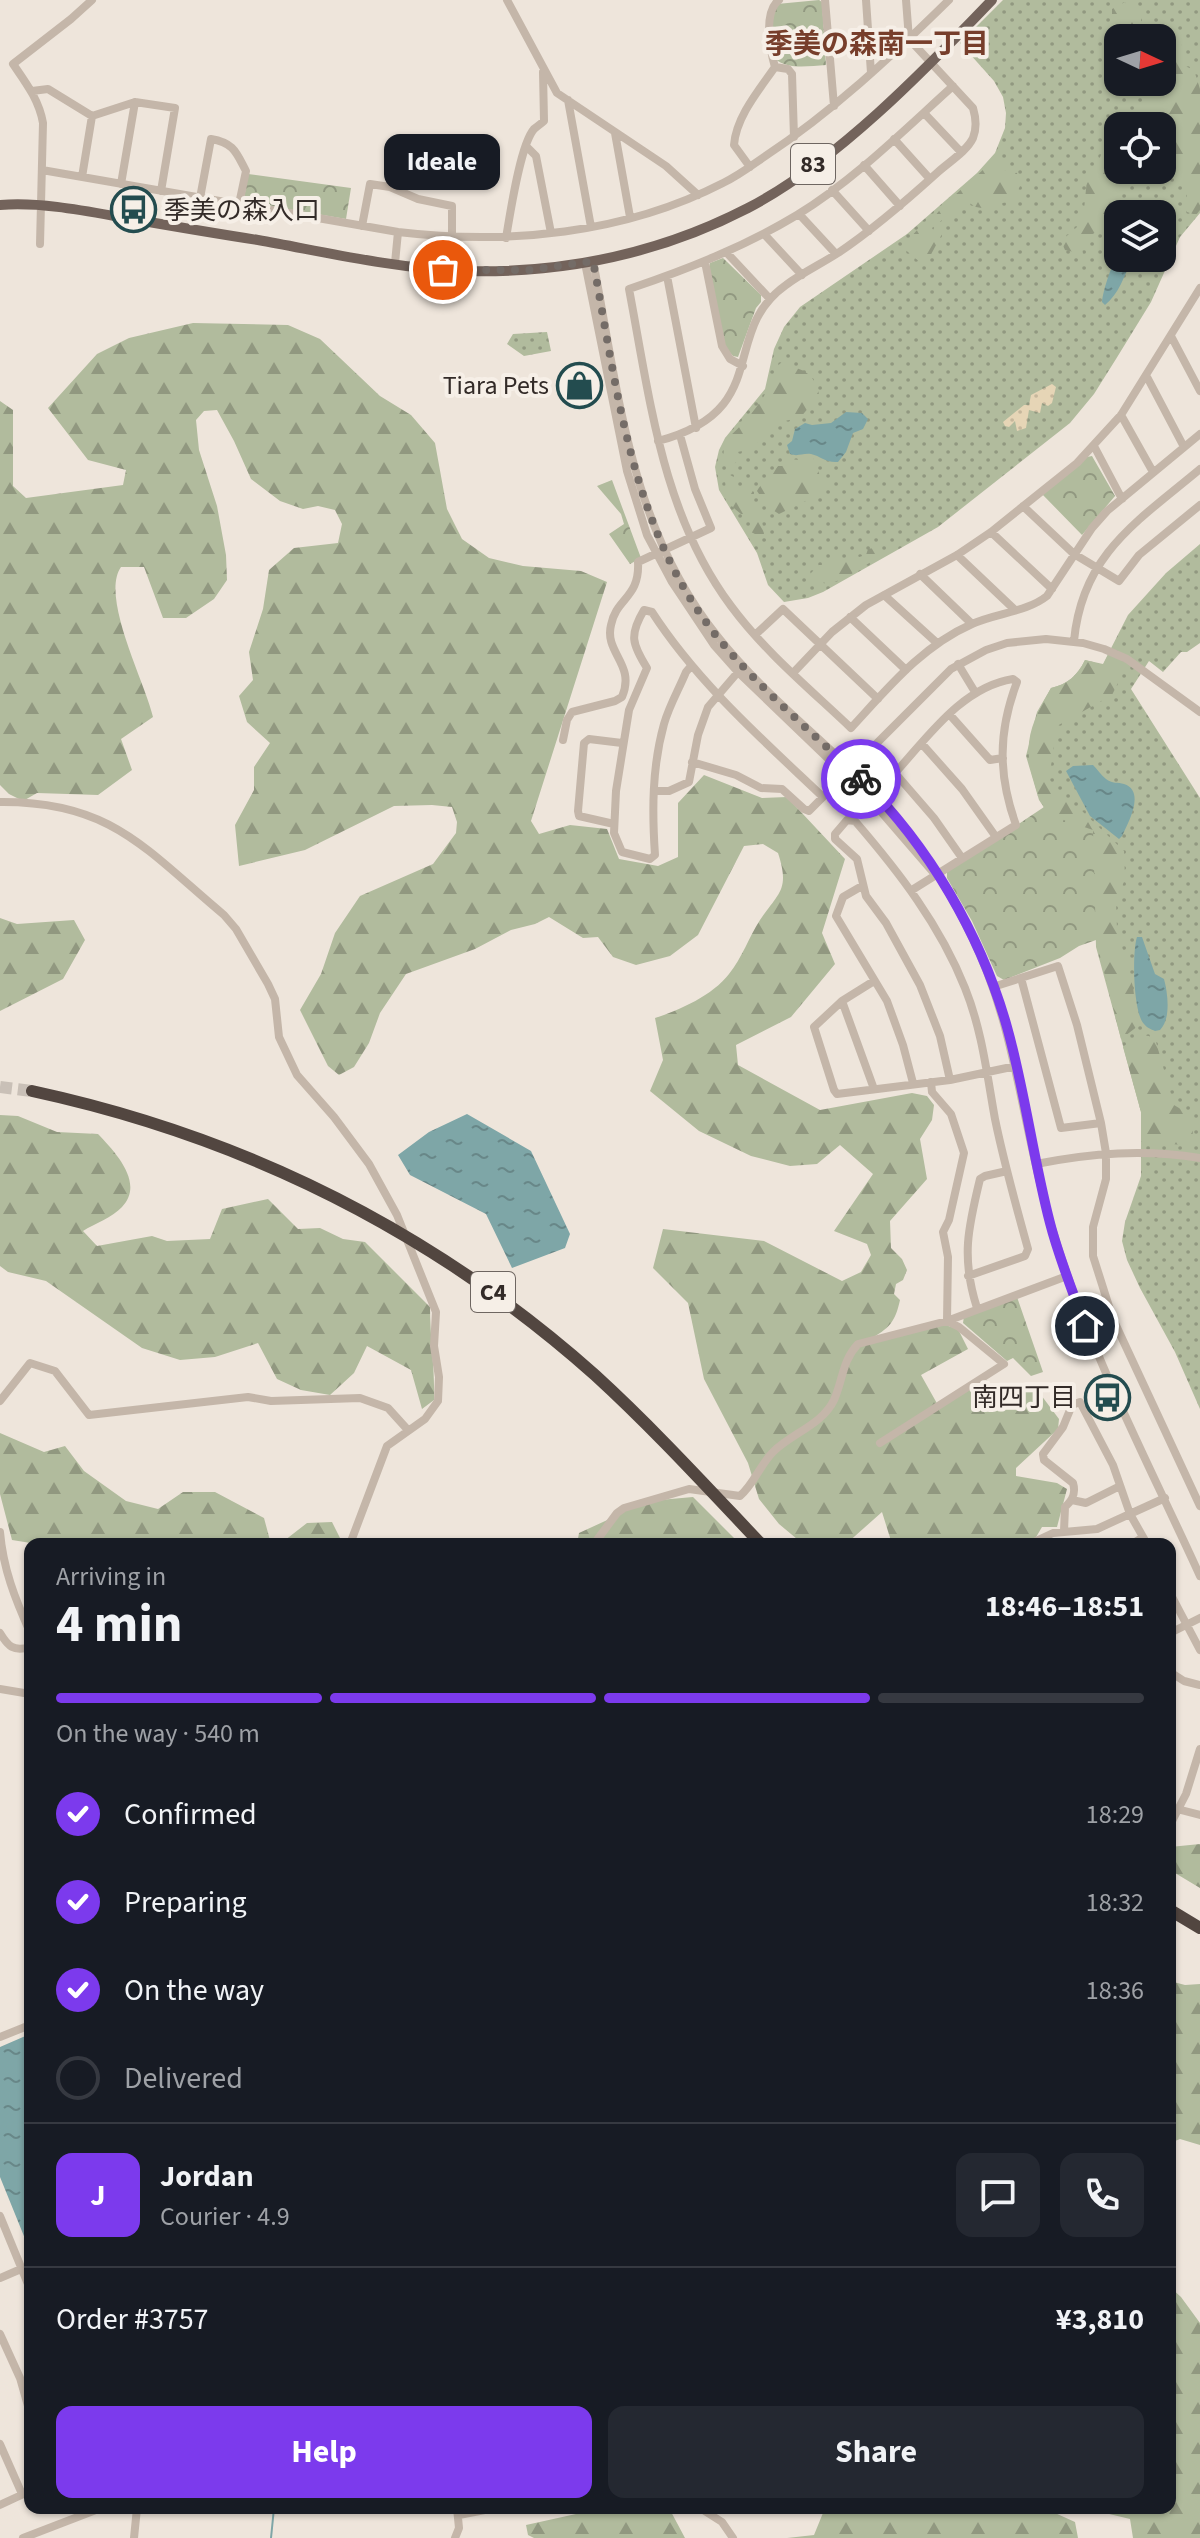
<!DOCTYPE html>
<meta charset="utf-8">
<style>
body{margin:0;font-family:"Source Sans 3","Noto Sans JP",sans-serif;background:#242831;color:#f1f3f6;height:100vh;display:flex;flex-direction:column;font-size:30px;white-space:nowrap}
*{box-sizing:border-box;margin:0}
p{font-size:26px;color:#9ea1a6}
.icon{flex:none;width:44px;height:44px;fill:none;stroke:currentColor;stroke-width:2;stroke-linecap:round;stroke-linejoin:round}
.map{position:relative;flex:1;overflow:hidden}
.drawer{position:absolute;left:24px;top:1538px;width:1152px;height:976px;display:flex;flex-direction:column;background:#171b24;border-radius:16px;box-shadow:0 2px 6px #0004}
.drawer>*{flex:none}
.needle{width:52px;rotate:94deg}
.buttons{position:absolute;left:1104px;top:24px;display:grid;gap:16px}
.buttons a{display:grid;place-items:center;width:72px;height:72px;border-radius:16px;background:#171b24;box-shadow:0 2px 6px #0004;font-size:40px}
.pin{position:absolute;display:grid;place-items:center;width:68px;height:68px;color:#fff;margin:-34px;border:4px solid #fff;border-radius:50%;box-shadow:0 2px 8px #0007}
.courier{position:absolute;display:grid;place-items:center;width:80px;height:80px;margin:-40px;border:6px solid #7c3aed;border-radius:50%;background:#fff;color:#222;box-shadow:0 2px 10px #0007}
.bubble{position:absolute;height:56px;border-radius:16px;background:#171b24;box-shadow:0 2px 6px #0004;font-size:26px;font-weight:700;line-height:56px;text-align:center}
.overview em{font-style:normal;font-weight:700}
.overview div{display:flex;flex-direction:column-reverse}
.overview{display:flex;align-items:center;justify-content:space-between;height:136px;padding:0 32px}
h1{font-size:52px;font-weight:700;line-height:60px}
.bar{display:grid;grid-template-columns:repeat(4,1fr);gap:12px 8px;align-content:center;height:96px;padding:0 32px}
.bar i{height:10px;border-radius:6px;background:#363941}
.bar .on{background:#7c3aed}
.bar p{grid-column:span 4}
.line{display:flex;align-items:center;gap:20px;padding:0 32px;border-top:2px solid #363941}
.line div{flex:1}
.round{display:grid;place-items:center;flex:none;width:84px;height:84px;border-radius:16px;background:#242831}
ol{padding:0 32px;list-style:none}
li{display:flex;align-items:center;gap:24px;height:88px}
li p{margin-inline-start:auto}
li .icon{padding:8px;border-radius:50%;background:#7c3aed;color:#fff;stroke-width:4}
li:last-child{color:#9ea1a6}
li i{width:44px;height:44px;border:4px solid #363941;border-radius:50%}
.cta{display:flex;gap:16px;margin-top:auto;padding:16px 32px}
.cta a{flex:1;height:92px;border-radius:16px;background:#7c3aed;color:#fff;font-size:32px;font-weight:700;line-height:92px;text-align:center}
.cta a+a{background:#242831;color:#f1f3f6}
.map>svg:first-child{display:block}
.grass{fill:url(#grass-dots);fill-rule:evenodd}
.forest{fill:url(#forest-firs)}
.sand{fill:url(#sand-dots)}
.park{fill:url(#park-crowns)}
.water{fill:url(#water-ripples)}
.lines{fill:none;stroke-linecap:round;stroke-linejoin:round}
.stream{stroke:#7ea6a7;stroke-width:2}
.highway-tunnel{stroke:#c9c0b7;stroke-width:12;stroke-dasharray:12 6;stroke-linecap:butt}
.minor{stroke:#c4b6a9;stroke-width:8}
.major{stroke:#73635b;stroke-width:10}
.highway{stroke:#524640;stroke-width:12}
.done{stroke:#746c67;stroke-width:8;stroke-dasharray:0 14.4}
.route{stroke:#7c3aed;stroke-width:10}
.labels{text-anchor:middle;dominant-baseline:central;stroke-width:8;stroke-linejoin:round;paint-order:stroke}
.shield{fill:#f6efe7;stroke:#6e6661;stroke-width:2}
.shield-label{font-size:24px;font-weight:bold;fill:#332b28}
.poi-label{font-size:26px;fill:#332b28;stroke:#f6efe7;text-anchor:end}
.neighbourhood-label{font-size:28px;font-weight:bold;fill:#773e2b;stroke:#f6efe7}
</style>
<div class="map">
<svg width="1200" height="2538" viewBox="0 0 1200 2538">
<defs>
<pattern id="grass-dots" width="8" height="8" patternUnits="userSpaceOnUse" patternTransform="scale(2)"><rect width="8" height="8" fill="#b1bb9d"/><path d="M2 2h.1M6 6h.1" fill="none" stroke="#919880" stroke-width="1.8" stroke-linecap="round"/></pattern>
<pattern id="forest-firs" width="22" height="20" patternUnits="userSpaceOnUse" patternTransform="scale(2)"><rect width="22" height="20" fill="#b1bb9d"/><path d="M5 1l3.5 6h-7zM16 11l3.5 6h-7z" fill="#919880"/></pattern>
<pattern id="sand-dots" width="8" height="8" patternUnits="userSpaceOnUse" patternTransform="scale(2)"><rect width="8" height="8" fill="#e6d5b6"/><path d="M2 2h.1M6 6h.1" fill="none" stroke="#c6b79c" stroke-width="1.8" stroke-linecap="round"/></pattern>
<pattern id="park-crowns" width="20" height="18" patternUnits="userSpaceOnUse" patternTransform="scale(2)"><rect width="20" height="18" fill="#b1bb9d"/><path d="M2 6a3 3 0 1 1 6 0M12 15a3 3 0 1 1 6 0" fill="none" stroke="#919880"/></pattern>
<pattern id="water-ripples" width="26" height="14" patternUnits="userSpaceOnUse" patternTransform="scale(2)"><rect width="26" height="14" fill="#7ea6a7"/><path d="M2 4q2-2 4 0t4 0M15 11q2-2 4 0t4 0" fill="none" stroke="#688788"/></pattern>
</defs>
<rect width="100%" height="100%" fill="#eee5db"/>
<path class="grass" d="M1003 0H1200V213L1180 237 1151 302 1116 359 1094 394 1070 423 938 527 823 592 808 598 784 602 768 585 757 553 719 490 715 467 719 450 725 438 765 389 774 349 784 327 800 307 907 234 977 173 995 153 1005 128 1006 113 1003 97 994 81 960 43ZM1118 38H1162V82H1118ZM1118 126H1162V170H1118ZM1118 214H1162V258H1118Z
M547 332 551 351 524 356 507 344 513 334Z
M1200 544V643L1187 652H1181L1163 672 1149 661 1131 689 1200 798V1409L1175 1352 1140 1288 1127 1260 1122 1241 1125 1222 1141 1176V1112L1096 947 1093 830 1049 815 1039 800 1026 756 1037 712 1051 688C1068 684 1077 676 1085 660L1103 664 1128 615 1166 573Z"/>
<path class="forest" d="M1125 2 1127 5 1137 4 1142 13 1141 21C1154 33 1167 37 1183 39L1181 49 1185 66 1194 70 1200 89V210L1196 215 1187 212 1183 205 1187 196 1186 188C1170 177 1166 163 1174 146L1173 139 1163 126H1126L1152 97 1157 96 1160 88 1156 82H1162V38H1133V34L1112 23V9Z
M1109 144 1118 149V170H1126L1118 191 1121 205 1118 219 1086 238 1081 244 1083 254 1065 250 1061 241 1077 227 1084 210 1087 179 1095 174 1098 164 1103 162 1099 160 1104 147Z
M998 160 1000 169 1017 173 1020 186 1013 201 1002 203 993 210 976 207 966 201 932 228 935 233 942 234 928 260 921 263 902 247 918 229 933 220C936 209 979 175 991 162Z
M193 323 288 325 320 339 380 396 411 415 435 443 447 509 462 539 489 558 523 566 581 571 607 582 531 821 539 834 570 825 607 829 619 859 658 866 678 857V803L704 775 762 798 787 797 845 859 822 933 835 964 791 1017 736 1045 738 1065 820 1110 912 1093 927 1096 934 1105 932 1120 920 1139 927 1179 890 1221 891 1248 902 1259 907 1270 903 1280 896 1284 894 1294 900 1300C895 1323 889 1328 869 1340L942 1324 958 1329 968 1349 921 1375 939 1407 987 1380 1000 1402 1035 1387 1059 1419 1058 1429 1016 1468V1476L1057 1483 1067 1489 1057 1527H1042L1032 1544H892L882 1512 846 1544H803L779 1524 759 1499 748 1463 704 1379 688 1303 653 1268 663 1229 764 1241 842 1281 861 1272 871 1255 867 1244 834 1231 873 1174 840 1145 817 1164 790 1166 751 1156 699 1131 650 1091 663 1060 655 1018C680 1010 713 995 729 974 742 958 749 937 760 920 779 892 790 890 778 853L763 844 744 846 698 935 670 956 636 965 613 957 598 937 583 938 549 917 535 924 511 930 475 949 406 974 380 1013 369 1043 354 1067 339 1075 328 1066 300 1010 321 974 335 933 360 896 433 864 456 833 457 822 452 807 432 805 394 806 305 850 239 866 235 825 254 790V767L270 743 247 722 239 696 253 680 249 652 263 609 269 570 294 548 338 543 342 524 335 510 318 506 303 509 280 501 251 479 234 441 217 410 204 411 196 420 199 450 217 506 226 555 227 580 214 599 186 618H163L144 567H121C100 597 145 682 153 717L121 739 132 770 98 795 37 793 23 801 9 794 0 785V401L13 410V486L26 498 123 485 126 470 88 460 48 408 97 354 129 338Z
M782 362 785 368C803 365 817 378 819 395L800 418 779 422 749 450 737 452 739 460 729 468 723 463 724 447 730 446 727 439C742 425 758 408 768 389 774 380 773 368 782 362Z
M807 457H813L823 484 820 494 779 514 768 507 757 491C763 481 771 475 778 466H785L787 459 801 460Z
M724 472 734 477 737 488 744 486 754 492 753 507H761L766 517 762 522 764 534 761 537 751 532 753 525C747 517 738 513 732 506 725 496 726 484 724 472Z
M879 547 884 555C867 562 840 586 823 583 818 583 815 580 810 578L811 573 819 565H827L836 559 843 561 856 554 859 557 866 555 868 549Z
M1108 655 1127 665 1112 695 1057 726 1049 779 1066 800 1082 811 1124 851 1125 879 1116 902 1117 929 1133 987 1138 1026 1121 1039 1096 940 1072 939 1031 823 1044 807C1038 798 1036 788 1033 778 1022 741 1033 720 1051 688 1068 684 1077 676 1085 660L1103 665Z
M0 918 17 924 74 920 85 940 63 979 0 1011Z
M1138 1035 1149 1036 1156 1042 1174 1105 1184 1111 1194 1110 1192 1146 1141 1141V1112L1123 1047Z
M0 1115 18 1116 57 1132 98 1134C115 1152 145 1183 122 1207 113 1217 94 1224 83 1231L97 1246 152 1236 167 1241 210 1239 222 1209 268 1199 298 1229 320 1228 343 1239 365 1242 430 1307C430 1338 435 1369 434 1400L422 1409 411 1370 367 1346 354 1373 330 1395 301 1390 277 1379 258 1343 215 1357 180 1360 142 1348 46 1281 8 1272 0 1266Z
M0 1433 44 1452 65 1446 84 1471 126 1501 158 1509 183 1492H215L264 1518 271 1544H37L12 1540 0 1494Z
M693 1497 740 1544H577L579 1533 616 1516 637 1502Z
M332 1522 343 1544H280L307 1523Z
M1200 1844V1888L1170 1870V1847Z
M1170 1981 1185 1985 1200 1984V2145L1180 2139 1170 2143Z
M1170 2287 1181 2297 1200 2323V2538H1133L1130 2519 1105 2513 1101 2508H1170Z
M634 2508H669L685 2538H534L528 2535 526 2525 585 2512Z
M825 2508H1044L1075 2522 1078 2538H787L814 2535Z"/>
<path class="sand" d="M1052 384 1056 387 1052 403 1048 406 1042 403 1040 413 1029 410 1026 428 1017 431 1015 421 1009 427 1005 426 1003 422 1024 405H1029L1031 395Z"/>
<path class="park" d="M819 0 822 2 826 65C808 66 789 70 775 59L772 14 777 4Z
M248 174 351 188 346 219 247 202 244 199Z
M723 258 761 295V302L756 308 738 357 733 356 725 347 709 269 710 263Z
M1092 456 1115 496 1082 535 1042 494 1087 457Z
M612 480 641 558 630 564 609 534 624 524 621 514 597 486Z
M1044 807 1049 815 1093 830 1096 940 1079 946 1060 958 1004 980 997 976 972 921 947 878V872Z
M1017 1297 1043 1372 1031 1376 1013 1358 1007 1361 963 1323 964 1316Z"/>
<path class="water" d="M1118 256 1133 258 1132 260C1124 276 1119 294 1105 305L1102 302C1103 291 1111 265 1118 256Z
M846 412 862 413 868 419 863 429 853 433 846 452 838 462C825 463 821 456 811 454 802 453 798 457 790 454L787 445 792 441 795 429 805 423 812 425 831 423Z
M1093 765C1097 769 1101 775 1106 779 1112 784 1118 782 1124 784 1146 791 1128 823 1122 836L1119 839 1090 816 1066 771 1073 766Z
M1137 937H1142L1155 974 1164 979C1168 994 1171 1019 1160 1030L1155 1031C1151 1029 1147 1028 1144 1024 1133 1013 1132 952 1137 937Z
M467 1114 531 1151 570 1234 565 1248 512 1268 486 1214 410 1175 398 1155 429 1132Z
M30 2034V2251L0 2177V2047Z"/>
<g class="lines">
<path class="stream" d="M271 2538 274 2508"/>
<path class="highway-tunnel" d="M0 1087 32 1091"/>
<path class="minor" d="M507 0 557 93 666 166 698 195
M825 0 834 106
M866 0 871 73
M775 67C770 50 763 12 779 0
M953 86C903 131 854 180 797 215 744 247 688 269 629 289 650 399 662 514 731 606 765 652 810 689 851 728 888 688 922 646 972 624 996 613 1027 612 1047 596L1092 528 1107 511 1200 434
M32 91 48 89 92 116 135 102 175 108 161 191
M568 100 591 227
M924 113 961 152
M615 133 630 217
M894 139 930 179
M527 147 536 156 551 233
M864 165 900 206
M750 167 734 145C736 117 759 90 775 67L788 69 792 74 794 137
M42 170 398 232C508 245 624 234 723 183 738 176 751 166 764 157 832 112 891 57 949 0
M82 177 92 116
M121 184 135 102
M832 190 869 231
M200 198 211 139C234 143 236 152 246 171L239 204
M799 214 836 254
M362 226 370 184 390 187 418 199 452 206V238
M764 234 802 275
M506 238C510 215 520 145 534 129 534 129 543 122 544 121L543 72
M40 244 43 123C39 100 26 83 13 64L71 19 92 0
M727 253 770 299
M593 261C619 395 630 528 718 637 764 695 825 741 876 794 916 835 946 884 971 935 1017 1028 1022 1130 1052 1228 1088 1349 1148 1462 1200 1576
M705 262 722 346 730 359 743 366
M395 263 398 232
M585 263 627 471 647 535 672 582 714 645 738 672 869 798 932 871
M667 276 696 428
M1171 336 1200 391
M1146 375 1184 447
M1121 415 1153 472
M658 441C775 410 718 333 786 285 802 273 821 264 838 253 874 229 906 201 938 172 949 162 967 151 973 138 977 128 976 118 973 108L909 39 906 0
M1094 446 1122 499
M1023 506 1074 554 1119 581 1139 555 1200 505
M991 532 1052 589
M957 555 1015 610
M920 574 972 624
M884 595 937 643
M850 617 906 670
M755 635 783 609 878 699
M1074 641C1082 554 1138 521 1200 469
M958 664 975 692
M691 666 686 672C679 689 669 706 664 724 652 767 652 811 655 855L650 859 622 852 614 833 616 791 629 710 647 668C632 644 629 635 644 610L652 612C698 683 762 739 823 797
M793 673 832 632 866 605 957 555 991 532 1077 463 1121 415 1200 288
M950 715 990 760 1003 758
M563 740 567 720 572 712 615 701 622 697C636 664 604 653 611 625 616 598 640 598 638 562L711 528 695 489 680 435
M922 744 962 789 996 837
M692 762 736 775 761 788 782 789 804 809 809 811 951 669 986 650 1007 643 1046 639 1083 643 1104 649 1127 659 1200 712
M654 791H669L689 782 698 735 708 707 738 672
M0 802C111 801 145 849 224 915L236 929 268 984 275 999 279 1037 297 1075 334 1117 369 1164 397 1215 436 1312 434 1346 439 1377 438 1401 425 1419 387 1446 350 1544
M614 824 579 816 578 811 584 743 589 739 622 743
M862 886 843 897 836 916 887 1001 903 1045 913 1083
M912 890 1016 825C998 775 998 732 1017 682L1013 679C962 687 928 737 895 773L934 818 962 858
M1021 978 1061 1128 1101 1123
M874 981 842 1001 814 1027 834 1090 837 1094 950 1080 1016 1066
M993 987 1058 966 1077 1025 1101 1123 1106 1153V1179L1093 1227V1256L1113 1319 1200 1506
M842 1001 874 1089
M950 1080 940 1036 920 985 886 923 866 896 857 859 835 839V834L847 820 855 821C899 872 940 925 965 988 982 1030 987 1075 995 1119 1004 1163 1016 1206 1028 1249L1025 1256 968 1276
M1036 1164C1092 1153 1144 1149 1200 1158
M977 1308C961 1258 968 1228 980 1179L985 1176 1007 1171
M0 1401 30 1363 55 1371 89 1415 248 1397 271 1401 360 1398 388 1408 407 1429
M880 1443 1004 1364 959 1327 947 1321 948 1257 943 1232 949 1220 964 1153 951 1114 932 1092 931 1082
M1072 1500 1086 1503 1120 1486
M1064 1531 1065 1507C1073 1500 1076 1493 1073 1483L1044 1460 1043 1454 1063 1427 1072 1405 1080 1402 1113 1465 1130 1514 1147 1544
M0 1532C3 1568 15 1599 30 1632
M594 1544 617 1513 624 1508 689 1489 740 1496C754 1484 760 1465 773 1452 792 1433 822 1425 834 1400 843 1380 842 1361 858 1344L947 1321 1067 1276
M1037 1544 1036 1541 1053 1533 1097 1529 1165 1498
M1132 1544 1143 1537
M1170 1593 1200 1650
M0 1633C8 1646 13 1652 30 1647
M1170 1633 1200 1618
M1170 1672 1184 1681 1200 1685
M0 1689 30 1694
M1177 1809 1200 1815
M1170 1825 1186 1794 1200 1749
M0 2037 30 2025
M0 2216 30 2289
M0 2278 21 2269
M0 2334 20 2378 30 2413
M0 2444 22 2494
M0 2505 30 2491
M700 2508 722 2522 733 2538
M459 2515 495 2508
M23 2538 101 2508
M134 2538 137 2508
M455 2538 459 2528 457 2508"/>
<path class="major" d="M0 205C40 202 81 210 120 217 166 225 212 233 258 240 325 252 393 268 461 271 561 274 659 254 748 208 835 163 925 70 992 0"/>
<path class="highway" d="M32 1091C245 1137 432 1230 595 1375 653 1428 707 1487 761 1544
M1170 1910 1200 1928"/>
</g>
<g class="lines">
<path class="done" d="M443 270H529L593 261C618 393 631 529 718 638 760 689 813 733 861 779"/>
<path class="route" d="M861 779C929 846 981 935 1007 1027 1025 1091 1033 1158 1050 1223 1059 1258 1073 1292 1085 1326"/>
</g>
<defs>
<symbol id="bus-ring" viewBox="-11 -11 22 22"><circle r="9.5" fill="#f6efe7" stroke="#234c4f" stroke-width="1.5"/><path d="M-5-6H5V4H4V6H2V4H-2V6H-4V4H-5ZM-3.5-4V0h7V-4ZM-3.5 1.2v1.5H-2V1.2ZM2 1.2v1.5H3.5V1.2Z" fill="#234c4f"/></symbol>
<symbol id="shop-ring" viewBox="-11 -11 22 22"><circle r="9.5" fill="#f6efe7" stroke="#234c4f" stroke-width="1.5"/><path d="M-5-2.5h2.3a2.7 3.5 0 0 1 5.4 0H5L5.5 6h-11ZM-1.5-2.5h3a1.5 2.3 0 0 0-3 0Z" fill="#234c4f"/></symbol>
</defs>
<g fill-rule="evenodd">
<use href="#bus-ring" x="108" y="184" width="51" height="51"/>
<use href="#shop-ring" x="554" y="360" width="51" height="51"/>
<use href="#bus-ring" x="1082" y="1372" width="51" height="51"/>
</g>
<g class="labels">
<g class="shield">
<rect x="791" y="144" width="44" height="40" rx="6"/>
<rect x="471" y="1272" width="44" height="40" rx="6"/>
</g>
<g class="shield-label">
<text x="813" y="164">83</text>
<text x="493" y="1292">C4</text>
</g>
<g class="poi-label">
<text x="164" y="210" text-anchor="start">季美の森入口</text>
<text x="549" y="385">Tiara Pets</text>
<text x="1076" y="1397">南四丁目</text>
</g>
<g class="neighbourhood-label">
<text x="877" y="44">季美の森南一丁目</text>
</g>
</g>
</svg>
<div class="buttons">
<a><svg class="needle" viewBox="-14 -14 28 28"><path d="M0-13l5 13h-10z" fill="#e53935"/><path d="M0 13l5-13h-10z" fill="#9ea1a6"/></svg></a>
<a><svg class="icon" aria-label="locate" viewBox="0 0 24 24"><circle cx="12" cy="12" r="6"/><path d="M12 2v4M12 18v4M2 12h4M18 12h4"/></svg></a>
<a><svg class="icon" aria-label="layers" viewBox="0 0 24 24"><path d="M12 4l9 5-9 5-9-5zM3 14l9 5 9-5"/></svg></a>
</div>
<div class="pin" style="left:443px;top:270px;background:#ea580c"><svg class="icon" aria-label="bag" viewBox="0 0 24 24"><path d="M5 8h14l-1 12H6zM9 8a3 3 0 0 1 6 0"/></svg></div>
<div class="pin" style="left:1085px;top:1326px;background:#1f2937"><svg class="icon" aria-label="home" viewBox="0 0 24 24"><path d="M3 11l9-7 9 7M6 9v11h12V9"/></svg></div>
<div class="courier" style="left:861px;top:779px"><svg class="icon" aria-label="bike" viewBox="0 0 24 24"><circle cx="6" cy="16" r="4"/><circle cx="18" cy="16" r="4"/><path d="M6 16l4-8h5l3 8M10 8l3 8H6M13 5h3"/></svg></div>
<div class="bubble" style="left:384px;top:134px;width:116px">Ideale</div>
<section class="drawer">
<div class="overview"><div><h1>4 min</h1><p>Arriving in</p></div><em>18:46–18:51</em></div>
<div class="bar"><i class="on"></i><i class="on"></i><i class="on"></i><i></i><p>On the way · 540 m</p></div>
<ol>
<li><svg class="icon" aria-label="check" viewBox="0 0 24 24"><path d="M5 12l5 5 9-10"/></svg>Confirmed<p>18:29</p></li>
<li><svg class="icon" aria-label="check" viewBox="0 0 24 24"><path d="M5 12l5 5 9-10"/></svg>Preparing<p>18:32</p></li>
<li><svg class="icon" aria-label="check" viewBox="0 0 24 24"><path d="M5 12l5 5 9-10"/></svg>On the way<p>18:36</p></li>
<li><i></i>Delivered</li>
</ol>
<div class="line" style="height:144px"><b class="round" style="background:#7c3aed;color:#fff">J</b><div><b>Jordan</b><p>Courier · 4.9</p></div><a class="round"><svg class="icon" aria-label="chat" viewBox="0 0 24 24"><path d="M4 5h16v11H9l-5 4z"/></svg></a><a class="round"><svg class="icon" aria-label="phone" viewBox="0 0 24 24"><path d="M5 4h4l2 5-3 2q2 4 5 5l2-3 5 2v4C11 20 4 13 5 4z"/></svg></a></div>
<div class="line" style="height:104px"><div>Order #3757</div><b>¥3,810</b></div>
<div class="cta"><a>Help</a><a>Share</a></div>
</section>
</div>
